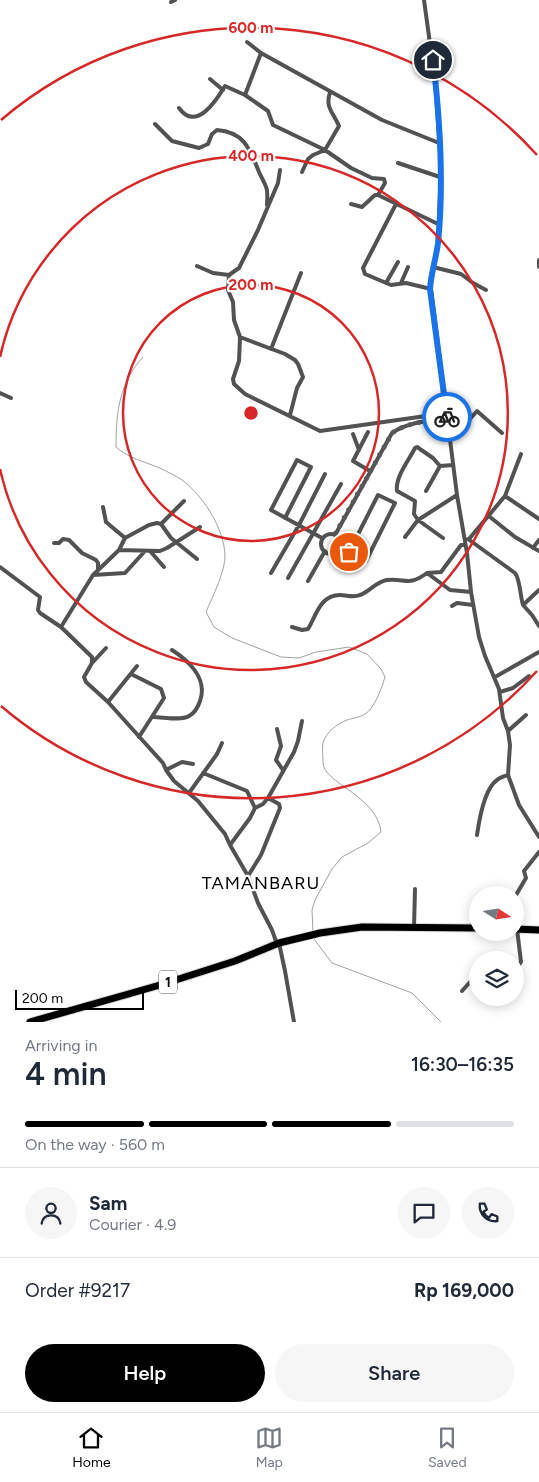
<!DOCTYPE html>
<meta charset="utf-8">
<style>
body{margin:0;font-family:Figtree,sans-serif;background:#f6f6f7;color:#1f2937;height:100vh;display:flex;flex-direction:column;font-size:19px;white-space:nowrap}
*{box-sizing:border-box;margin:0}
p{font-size:16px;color:#747a83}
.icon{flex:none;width:28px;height:28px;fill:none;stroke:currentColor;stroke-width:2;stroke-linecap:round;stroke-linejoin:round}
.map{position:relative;height:1022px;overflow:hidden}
.panel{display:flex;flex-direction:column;background:#fff;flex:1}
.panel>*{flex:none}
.needle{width:32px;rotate:102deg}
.fabs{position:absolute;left:469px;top:886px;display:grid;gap:10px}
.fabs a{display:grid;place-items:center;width:55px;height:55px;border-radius:50%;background:#fff;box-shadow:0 2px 12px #0003;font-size:25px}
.scale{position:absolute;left:15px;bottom:12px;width:129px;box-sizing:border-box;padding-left:5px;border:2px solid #000;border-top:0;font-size:14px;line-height:18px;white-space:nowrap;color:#000;-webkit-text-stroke:4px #fff;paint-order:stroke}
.pin{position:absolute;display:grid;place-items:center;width:42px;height:42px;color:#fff;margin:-21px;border:2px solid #fff;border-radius:50%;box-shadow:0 1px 5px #0007}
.courier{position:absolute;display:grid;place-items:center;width:50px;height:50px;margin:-25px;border:4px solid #1a73e8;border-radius:50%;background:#fff;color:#222;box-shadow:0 1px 6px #0007}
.headline em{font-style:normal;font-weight:600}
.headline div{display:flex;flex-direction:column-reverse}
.headline{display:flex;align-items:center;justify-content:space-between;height:85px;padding:0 25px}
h1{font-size:32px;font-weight:600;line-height:38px}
.bar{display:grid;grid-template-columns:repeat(4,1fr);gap:8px 5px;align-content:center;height:60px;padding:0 25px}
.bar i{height:6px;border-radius:4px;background:#e0e1e3}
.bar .current{background:#000}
.bar p{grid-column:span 4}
.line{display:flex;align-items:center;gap:12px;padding:0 25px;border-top:1px solid #e0e1e3}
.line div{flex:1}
.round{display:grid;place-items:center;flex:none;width:52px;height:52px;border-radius:26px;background:#f6f6f7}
.primary-button{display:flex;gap:10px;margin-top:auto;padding:10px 25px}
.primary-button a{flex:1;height:58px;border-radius:30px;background:#000;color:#fff;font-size:20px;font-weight:600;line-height:58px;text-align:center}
.primary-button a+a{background:#f6f6f7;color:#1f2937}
.dock{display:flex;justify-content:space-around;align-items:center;height:70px;border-top:1px solid #e0e1e3;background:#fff;font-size:14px;color:#747a83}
.dock a{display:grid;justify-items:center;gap:2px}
.dock .current{color:#000}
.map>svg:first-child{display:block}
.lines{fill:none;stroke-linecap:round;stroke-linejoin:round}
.stream{stroke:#a0a0a0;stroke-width:1}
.highway-casing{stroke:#dbdbdb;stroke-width:9}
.street{stroke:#525252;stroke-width:4}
.highway{stroke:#000;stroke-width:7}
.done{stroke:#595959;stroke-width:5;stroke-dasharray:0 9}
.route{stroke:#1a73e8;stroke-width:6}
.ring{fill:none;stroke:#d62828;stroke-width:2.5}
.labels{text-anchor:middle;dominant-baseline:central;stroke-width:4.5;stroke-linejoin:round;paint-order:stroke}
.shield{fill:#fff;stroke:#4c4c4c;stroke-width:1}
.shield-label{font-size:14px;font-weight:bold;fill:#000}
.quarter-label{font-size:18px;letter-spacing:1px;fill:#000;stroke:#fff}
.centre{fill:#d62828;stroke:#fff;stroke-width:2.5}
.ring-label{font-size:15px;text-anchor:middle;font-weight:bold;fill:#d62828;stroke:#fff;stroke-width:4.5;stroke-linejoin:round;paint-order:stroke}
</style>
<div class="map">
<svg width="539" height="1022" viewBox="0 0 539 1022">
<rect width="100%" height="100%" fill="#fff"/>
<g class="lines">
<path class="stream" d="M143 357C119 383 116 413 116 447 129 459 147 462 164 470 171 474 181 478 187 484 206 501 223 528 225 554 226 570 212 598 206 612L214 627 232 638 281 657 299 658 316 652 349 647 367 654 381 669 385 677C382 687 375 708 365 714 361 717 353 718 347 720 337 724 326 732 323 743 322 749 323 756 323 762 322 783 377 795 381 832L368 843 342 857 332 869 315 900 312 910 313 932
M314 939 332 963 412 993 441 1022"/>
<defs>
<path id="highway" d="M515 929 539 930
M30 1022 160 985 235 961 279 943 320 933 362 927 478 928"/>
</defs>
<use href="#highway" class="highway-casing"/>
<path class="street" d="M424 0 435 80 441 165 438 243 431 277V289L457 495 467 553 471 592 479 637 485 656 499 689 503 718 508 731 510 745 508 775 519 805 539 837
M171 2 175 0
M247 42 261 53 382 120 439 143
M210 79 223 90
M245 95 261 53
M179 108C196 132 216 101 225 86L245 95 268 111 273 125 325 150 351 168 372 178 384 179 385 183 378 195
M155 124 172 141 199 148 208 144 212 134 217 130C245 132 250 150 259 172 267 189 268 186 267 205
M398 163 440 177
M280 170 278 183 258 230 239 268 229 275 228 290 233 302 234 320 240 337 239 361 233 379 234 384 245 394 320 431 447 413 462 414 469 420 477 411 502 433
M302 172 308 159 313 155 325 150 339 126C333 112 325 108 330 92
M351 204 362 207 375 195H378L438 224
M396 204 363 268 365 274 391 285 406 283 431 289
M539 260V267
M197 266 213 273 229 275
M433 267 461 274 473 283 486 290
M386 283 398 262
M401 283 408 267
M240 337 285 354 295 360 298 364 303 377 297 388 290 415
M271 349 301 273
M0 393 11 398
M368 432 353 461 370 471
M353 434 359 450
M426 491 440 466
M505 496 539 519
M103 507 106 522 125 538
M490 517 515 537 539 551
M285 518 311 467 297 460 271 510 322 538
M161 524 184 501
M321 544a10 10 0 1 1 20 0a10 10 0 1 1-20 0Z
M335 535 392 433C408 422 428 421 448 418
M405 537 418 520 457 495
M443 538 418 520 414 514 415 501 397 491C395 477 409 460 415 448L417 447 433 458 440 466 453 465
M468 539 515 573C520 579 520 595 523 605
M469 539 505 496 521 454
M54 543H59L63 539 69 540 82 553 96 560 98 563V570
M340 548 366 561 395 503 378 495 349 552
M533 548 539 540
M119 550 160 551 167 548 200 527
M150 551 164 567
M0 567 40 597 38 610 40 613 61 627 92 657V663L84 677 86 682 108 702 163 763 166 770 174 781 198 801 225 834 230 845 248 876 258 903 272 930 277 944
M271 573 299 525 325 474
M427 573 450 590 471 592
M93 575 125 573 145 551
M288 578 341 484
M308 581 325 551
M539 590 523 605 532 615 539 626
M452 606 457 603 473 605
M61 627 93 575 119 550 125 538 149 525 157 523 161 524 171 538 197 559
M292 627 302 630 308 629C316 616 320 595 340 595 347 595 353 598 360 595 369 592 377 581 387 580 406 578 408 587 427 573L441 572 461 545H465
M92 663 106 648
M131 674 161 689 164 698 139 737
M495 677 539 652
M500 692 513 688 529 676
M108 702 137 666
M153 717C163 717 181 721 189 716 195 713 198 707 200 701 208 679 189 661 172 650
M277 729 281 746 276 760 283 770
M508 731 526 715
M166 770 182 762 193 764
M203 773 247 791 255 808
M189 793 217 754 222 743
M477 835C479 821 484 789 497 780 500 777 505 776 508 775
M230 845 250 818 255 808 263 804 268 798 294 752 298 741 302 721
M248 876 261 855 280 808 279 804 268 798
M516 895 526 878 524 871 539 852
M414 928 415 889
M279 943 285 971 294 1022
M515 966H518L521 962 517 929
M462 991 478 973"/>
<use href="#highway" class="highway"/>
</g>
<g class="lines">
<path class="done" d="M349 552 340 548 341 541 335 534 392 433C408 422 428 421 448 418L447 417"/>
<path class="route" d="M433 60C440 119 444 184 438 243 436 259 431 273 430 289L447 417"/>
</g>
<g class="ring">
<circle cx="251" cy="413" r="128"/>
<path d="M0 357A257 257 0 1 1 0 469"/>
<path d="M537 671A385 385 0 0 1 1 706M1 120A385 385 0 0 1 537 155"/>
</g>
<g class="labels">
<rect class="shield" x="159" y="970.5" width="18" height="23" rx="4"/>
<g class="shield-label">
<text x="168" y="982">1</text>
</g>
<g class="quarter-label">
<text x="261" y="883">TAMANBARU</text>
</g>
</g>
<circle cx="251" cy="413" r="8" class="centre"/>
<g class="ring-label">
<text x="251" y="33">600 m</text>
<text x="251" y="161">400 m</text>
<text x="251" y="290">200 m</text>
</g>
</svg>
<div class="fabs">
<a><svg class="needle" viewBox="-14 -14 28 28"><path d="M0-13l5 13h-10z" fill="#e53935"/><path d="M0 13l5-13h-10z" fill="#747a83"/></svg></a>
<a><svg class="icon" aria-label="layers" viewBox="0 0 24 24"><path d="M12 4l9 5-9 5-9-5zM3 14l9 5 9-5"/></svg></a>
</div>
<div class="scale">200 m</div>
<div class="pin" style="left:349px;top:552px;background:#ea580c"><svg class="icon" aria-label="bag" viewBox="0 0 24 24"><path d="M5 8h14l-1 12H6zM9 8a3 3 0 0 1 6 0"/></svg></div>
<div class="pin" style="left:433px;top:60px;background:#1f2937"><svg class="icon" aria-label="home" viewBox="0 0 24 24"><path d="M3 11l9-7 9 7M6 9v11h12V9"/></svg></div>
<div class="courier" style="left:447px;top:417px"><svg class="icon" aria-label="bike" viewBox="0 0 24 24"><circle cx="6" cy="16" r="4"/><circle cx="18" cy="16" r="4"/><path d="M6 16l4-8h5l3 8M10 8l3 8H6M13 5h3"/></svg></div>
</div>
<section class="panel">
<div class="headline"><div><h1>4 min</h1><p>Arriving in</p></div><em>16:30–16:35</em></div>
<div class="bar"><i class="current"></i><i class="current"></i><i class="current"></i><i></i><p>On the way · 560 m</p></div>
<div class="line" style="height:90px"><a class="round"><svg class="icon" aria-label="person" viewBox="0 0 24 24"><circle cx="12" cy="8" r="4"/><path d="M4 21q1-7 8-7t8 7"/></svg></a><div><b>Sam</b><p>Courier · 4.9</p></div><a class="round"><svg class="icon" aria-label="chat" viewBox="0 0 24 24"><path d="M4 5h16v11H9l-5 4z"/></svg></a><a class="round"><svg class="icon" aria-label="phone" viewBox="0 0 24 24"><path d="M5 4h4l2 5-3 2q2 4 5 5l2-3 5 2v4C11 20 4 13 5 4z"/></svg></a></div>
<div class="line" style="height:65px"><div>Order #9217</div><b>Rp 169,000</b></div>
<div class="primary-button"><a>Help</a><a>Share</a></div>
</section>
<nav class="dock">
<a class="current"><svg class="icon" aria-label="home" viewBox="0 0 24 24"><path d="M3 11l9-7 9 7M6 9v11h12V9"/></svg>Home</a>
<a><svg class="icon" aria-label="map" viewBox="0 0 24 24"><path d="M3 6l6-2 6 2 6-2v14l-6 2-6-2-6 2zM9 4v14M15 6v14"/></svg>Map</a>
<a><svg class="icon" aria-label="saved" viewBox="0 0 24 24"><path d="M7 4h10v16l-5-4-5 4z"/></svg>Saved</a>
</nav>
